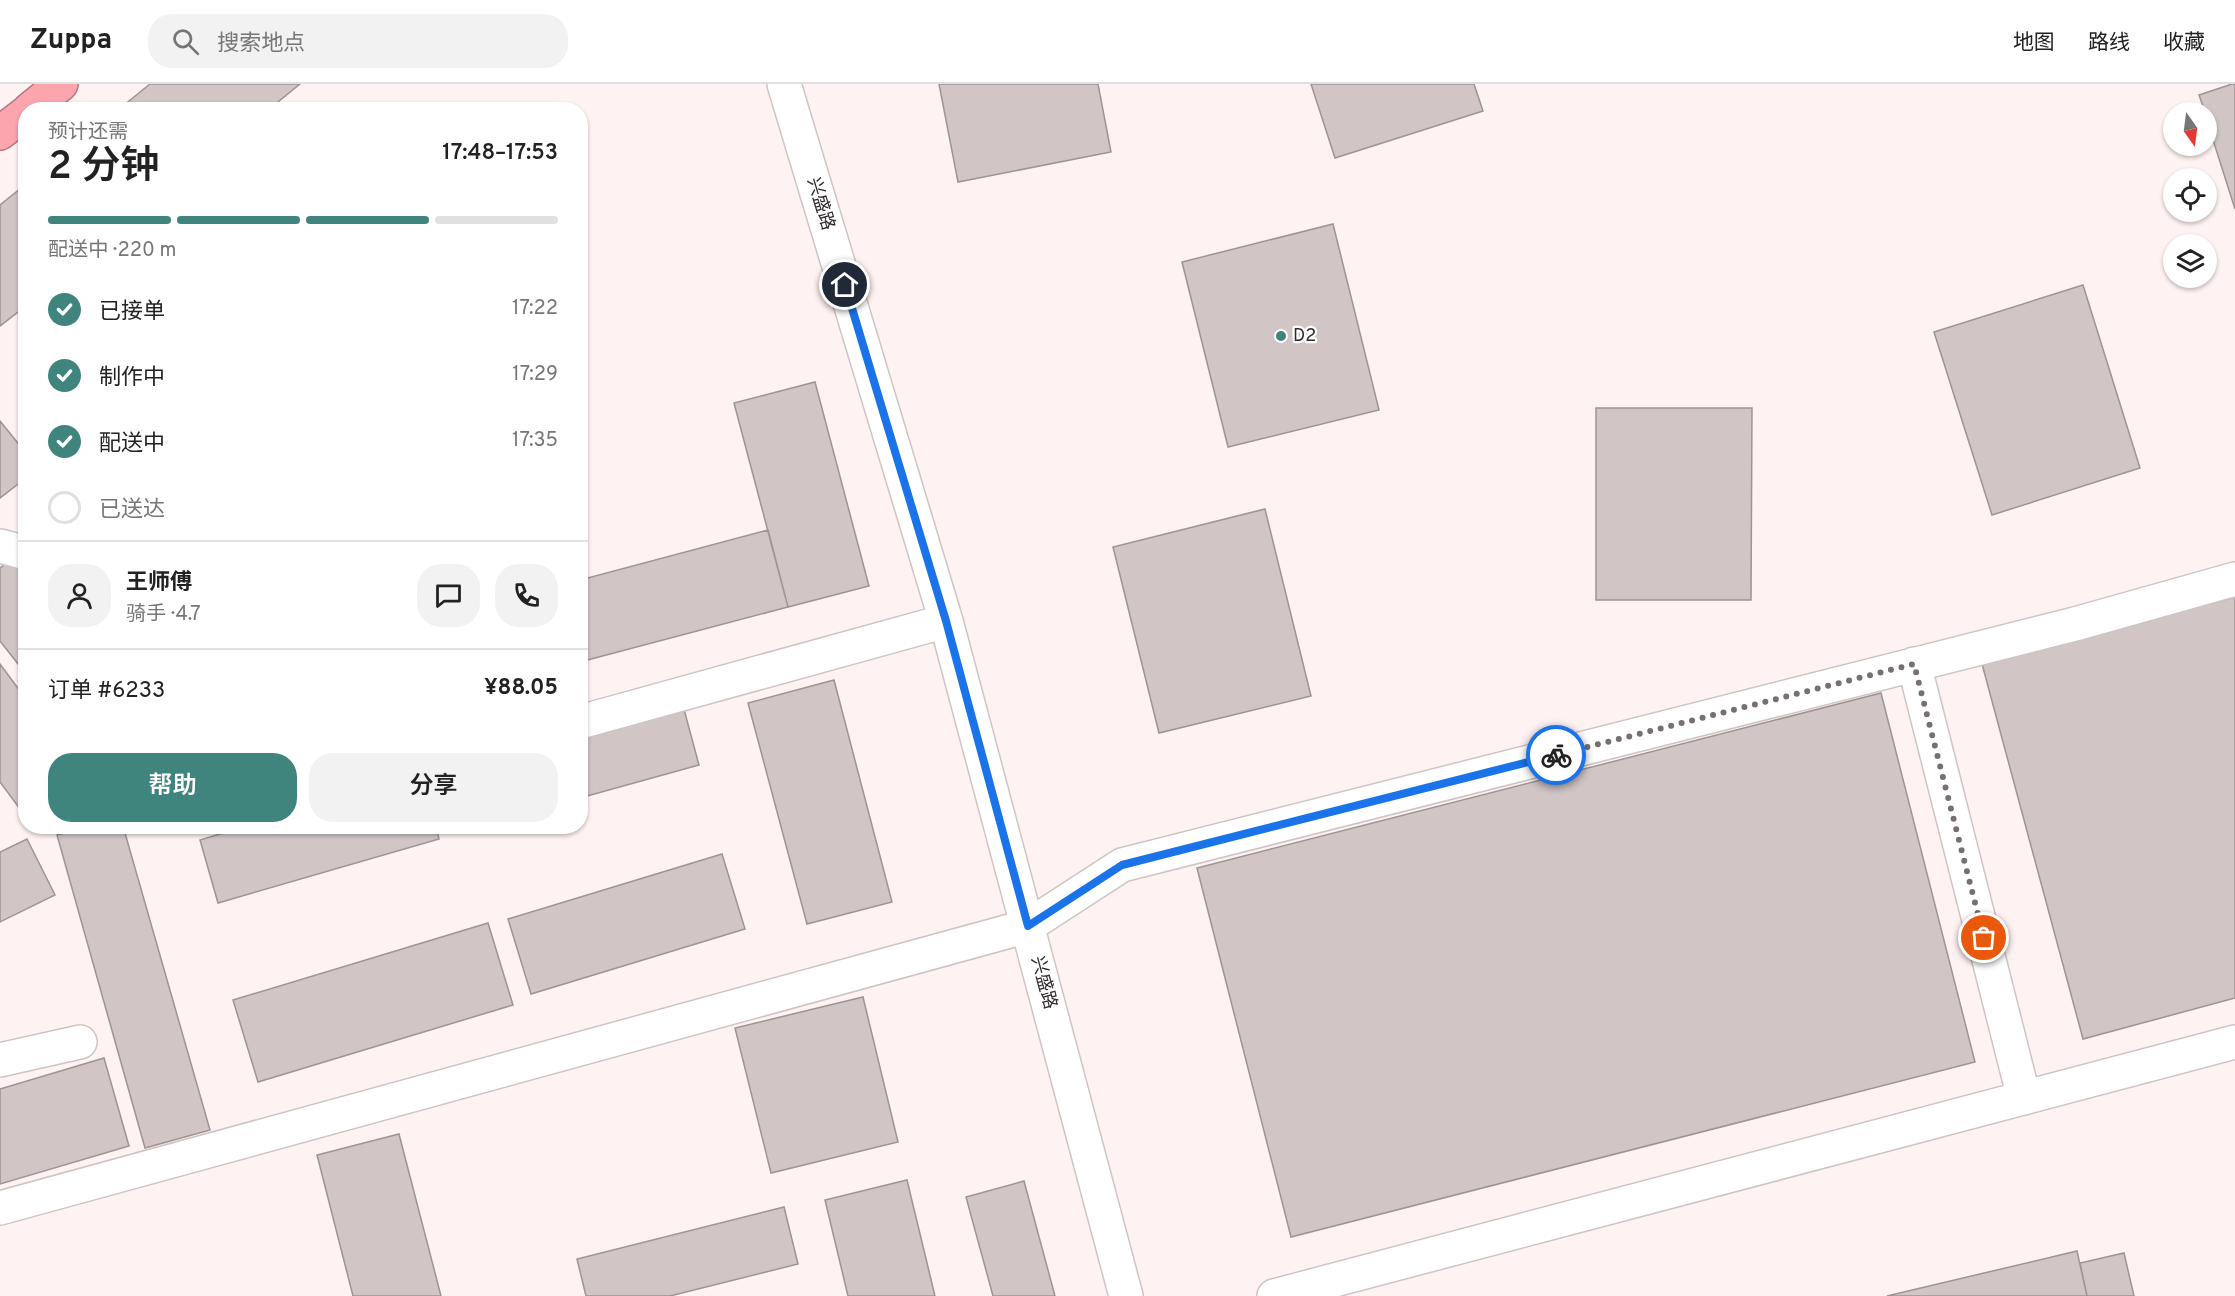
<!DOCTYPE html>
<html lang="zh">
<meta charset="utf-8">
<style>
body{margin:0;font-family:Overpass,"Noto Sans SC",sans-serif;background:#f2f2f2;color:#222;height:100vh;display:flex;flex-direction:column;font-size:22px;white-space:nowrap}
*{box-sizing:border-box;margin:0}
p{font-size:20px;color:#767676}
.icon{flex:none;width:33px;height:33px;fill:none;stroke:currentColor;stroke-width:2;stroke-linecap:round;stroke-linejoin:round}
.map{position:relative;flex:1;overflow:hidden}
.sheet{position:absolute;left:18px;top:18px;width:570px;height:732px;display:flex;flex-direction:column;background:#fff;border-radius:24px;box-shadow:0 2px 4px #0004}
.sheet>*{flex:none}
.needle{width:39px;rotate:166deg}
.fabs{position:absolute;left:2163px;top:18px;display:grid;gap:12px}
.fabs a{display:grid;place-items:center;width:54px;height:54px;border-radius:50%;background:#fff;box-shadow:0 2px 4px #0004;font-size:30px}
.pin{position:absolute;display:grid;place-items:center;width:51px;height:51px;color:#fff;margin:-26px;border:3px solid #fff;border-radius:50%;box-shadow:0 2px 6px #0007}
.courier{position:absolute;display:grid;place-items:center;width:60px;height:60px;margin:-30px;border:4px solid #1a73e8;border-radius:50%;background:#fff;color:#222;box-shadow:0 2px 8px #0007}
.headline em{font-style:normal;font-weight:600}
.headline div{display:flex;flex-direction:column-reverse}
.headline{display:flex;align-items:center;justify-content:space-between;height:102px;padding:0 30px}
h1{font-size:39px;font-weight:600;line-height:45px}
.bar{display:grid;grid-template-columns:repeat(4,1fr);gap:9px 6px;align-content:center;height:72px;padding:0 30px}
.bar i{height:8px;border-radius:4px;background:#e0e0e0}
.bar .selected{background:#3f857d}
.bar p{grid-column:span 4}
.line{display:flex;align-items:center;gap:15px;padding:0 30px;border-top:2px solid #e0e0e0}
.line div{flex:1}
.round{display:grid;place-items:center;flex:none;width:63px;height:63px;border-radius:24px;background:#f2f2f2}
ol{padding:0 30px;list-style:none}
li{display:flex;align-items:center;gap:18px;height:66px}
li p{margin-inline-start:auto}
li .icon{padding:6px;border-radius:50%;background:#3f857d;color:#fff;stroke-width:4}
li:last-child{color:#767676}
li i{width:33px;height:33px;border:3px solid #e0e0e0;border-radius:50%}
.button{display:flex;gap:12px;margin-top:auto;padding:12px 30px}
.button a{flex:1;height:69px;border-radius:24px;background:#3f857d;color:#fff;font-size:24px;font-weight:600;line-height:69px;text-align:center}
.button a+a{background:#f2f2f2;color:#222}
header{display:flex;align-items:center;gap:36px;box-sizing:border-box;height:84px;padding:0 30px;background:#fff;border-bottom:2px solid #e0e0e0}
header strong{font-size:28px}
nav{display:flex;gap:33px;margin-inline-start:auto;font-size:21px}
.search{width:420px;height:54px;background:#f2f2f2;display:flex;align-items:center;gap:15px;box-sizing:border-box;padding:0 21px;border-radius:24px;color:#767676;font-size:22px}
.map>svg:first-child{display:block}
.building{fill:#d1c5c6;stroke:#9f9394;stroke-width:1.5}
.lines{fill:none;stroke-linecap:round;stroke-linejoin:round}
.minor-casing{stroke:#cfc4c4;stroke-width:36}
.highway-casing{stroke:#b47a80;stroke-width:36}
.minor{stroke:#fff;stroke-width:33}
.highway{stroke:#fca5ae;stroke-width:33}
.done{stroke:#777070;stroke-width:6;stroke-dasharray:0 10.8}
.route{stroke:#1a73e8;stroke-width:8}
.poi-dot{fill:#3f857d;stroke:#fff;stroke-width:2}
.labels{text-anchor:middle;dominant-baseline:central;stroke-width:4.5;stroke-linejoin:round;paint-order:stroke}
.street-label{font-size:18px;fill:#2f2a2a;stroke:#fff}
.poi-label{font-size:18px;fill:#2f2a2a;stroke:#fff;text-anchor:start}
</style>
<header>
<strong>Zuppa</strong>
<div class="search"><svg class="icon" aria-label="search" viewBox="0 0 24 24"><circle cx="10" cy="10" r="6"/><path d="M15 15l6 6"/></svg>搜索地点</div>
<nav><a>地图</a><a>路线</a><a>收藏</a></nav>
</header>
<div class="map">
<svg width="2235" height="1212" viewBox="0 0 2235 1212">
<rect width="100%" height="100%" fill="#fef2f2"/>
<path class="building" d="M150 0H300L268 26H118Z
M939 0H1098L1111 68 958 98Z
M1311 0H1474L1483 27 1335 74Z
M2232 0H2235V125L2206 34V28H2205L2199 11Z
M26 100V222L0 242V121Z
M1333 140 1379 326 1228 363 1182 178Z
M2083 201 2140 384 1992 431 1934 248Z
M815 298 869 502 788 523 734 319Z
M1596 324H1752L1751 516H1596Z
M0 337 26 369V394L0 414Z
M1265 425 1311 612 1159 649 1113 463Z
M768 446 788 523 580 578V496Z
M12 475 26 493V590L0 557V484Z
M2235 513V914L2083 955 1982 580Z
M0 580 26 615V733L0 698Z
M834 596 892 818 807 840 748 619Z
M1881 609 1975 978 1291 1153 1197 784Z
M682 618 699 681 580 714V646Z
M88 742H123L210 1046 145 1064 57 751Z
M246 742H436L439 755 218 819 200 756Z
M27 755 55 811 0 838V768Z
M722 770 745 845 531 910 508 835Z
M488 839 513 921 258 998 233 916Z
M863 913 898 1058 771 1089 735 944Z
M104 974 129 1062 0 1100V1005Z
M399 1050 441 1212H353L317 1071Z
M907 1096 935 1212H848L825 1116Z
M1024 1097 1055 1212H993L966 1113Z
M784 1123 798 1180 670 1212H586L577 1175Z
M2077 1167 2087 1212H1887Z
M2124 1169 2134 1212H2087L2080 1179Z"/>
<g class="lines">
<defs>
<path id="minor" d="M784 0 946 537 1126 1212
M0 462 26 469
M1914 580 2024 1014
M580 638 946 537
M0 976 80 958
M0 1124 1028 842 1122 781 2075 540 2235 495
M1274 1212 2235 958"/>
<path id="highway" d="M29 26 61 0
M0 49 26 29"/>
</defs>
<use href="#minor" class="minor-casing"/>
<use href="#highway" class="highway-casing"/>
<use href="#minor" class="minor"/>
<use href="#highway" class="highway"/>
</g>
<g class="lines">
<path class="done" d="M1556 671 1914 580 1984 854"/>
<path class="route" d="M845 201 946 537 1028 842 1122 781 1556 671"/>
</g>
<circle class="poi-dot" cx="1281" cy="252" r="6"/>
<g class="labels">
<g class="street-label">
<text transform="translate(820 120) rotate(73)">兴盛路</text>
<text transform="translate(1043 899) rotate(75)">兴盛路</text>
</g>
<g class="poi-label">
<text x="1293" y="252">D2</text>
</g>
</g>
</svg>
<div class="fabs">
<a><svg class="needle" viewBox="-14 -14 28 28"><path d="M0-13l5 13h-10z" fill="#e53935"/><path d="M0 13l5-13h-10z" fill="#767676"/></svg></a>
<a><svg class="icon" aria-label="locate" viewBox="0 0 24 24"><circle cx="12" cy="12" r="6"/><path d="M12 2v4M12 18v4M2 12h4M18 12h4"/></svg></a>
<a><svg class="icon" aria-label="layers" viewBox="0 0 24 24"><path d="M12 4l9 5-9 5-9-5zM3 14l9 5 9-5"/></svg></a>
</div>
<div class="pin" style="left:1984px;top:854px;background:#ea580c"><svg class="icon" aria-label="bag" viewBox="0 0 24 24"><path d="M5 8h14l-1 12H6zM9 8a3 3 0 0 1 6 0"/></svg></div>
<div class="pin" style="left:845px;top:201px;background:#1f2937"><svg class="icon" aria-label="home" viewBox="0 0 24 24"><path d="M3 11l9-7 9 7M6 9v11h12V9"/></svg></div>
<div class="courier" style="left:1556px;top:671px"><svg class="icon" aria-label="bike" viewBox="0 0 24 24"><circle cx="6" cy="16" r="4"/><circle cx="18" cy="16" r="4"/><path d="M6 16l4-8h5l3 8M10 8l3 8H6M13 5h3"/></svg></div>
<section class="sheet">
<div class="headline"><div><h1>2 分钟</h1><p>预计还需</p></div><em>17:48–17:53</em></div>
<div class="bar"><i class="selected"></i><i class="selected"></i><i class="selected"></i><i></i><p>配送中 · 220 m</p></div>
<ol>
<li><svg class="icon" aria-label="check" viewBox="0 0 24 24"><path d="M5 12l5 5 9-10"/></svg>已接单<p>17:22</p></li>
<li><svg class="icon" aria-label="check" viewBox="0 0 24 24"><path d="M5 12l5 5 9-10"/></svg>制作中<p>17:29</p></li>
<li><svg class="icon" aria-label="check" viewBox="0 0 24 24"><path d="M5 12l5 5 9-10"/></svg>配送中<p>17:35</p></li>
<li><i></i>已送达</li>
</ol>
<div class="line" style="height:108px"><a class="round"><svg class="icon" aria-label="person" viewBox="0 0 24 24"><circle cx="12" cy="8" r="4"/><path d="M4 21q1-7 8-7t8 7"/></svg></a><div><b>王师傅</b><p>骑手 · 4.7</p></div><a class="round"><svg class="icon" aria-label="chat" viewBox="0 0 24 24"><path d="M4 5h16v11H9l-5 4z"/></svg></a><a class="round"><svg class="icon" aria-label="phone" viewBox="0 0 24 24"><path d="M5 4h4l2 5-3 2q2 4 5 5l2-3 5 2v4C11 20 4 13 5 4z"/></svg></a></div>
<div class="line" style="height:78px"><div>订单 #6233</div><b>¥88.05</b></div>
<div class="button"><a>帮助</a><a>分享</a></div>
</section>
</div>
